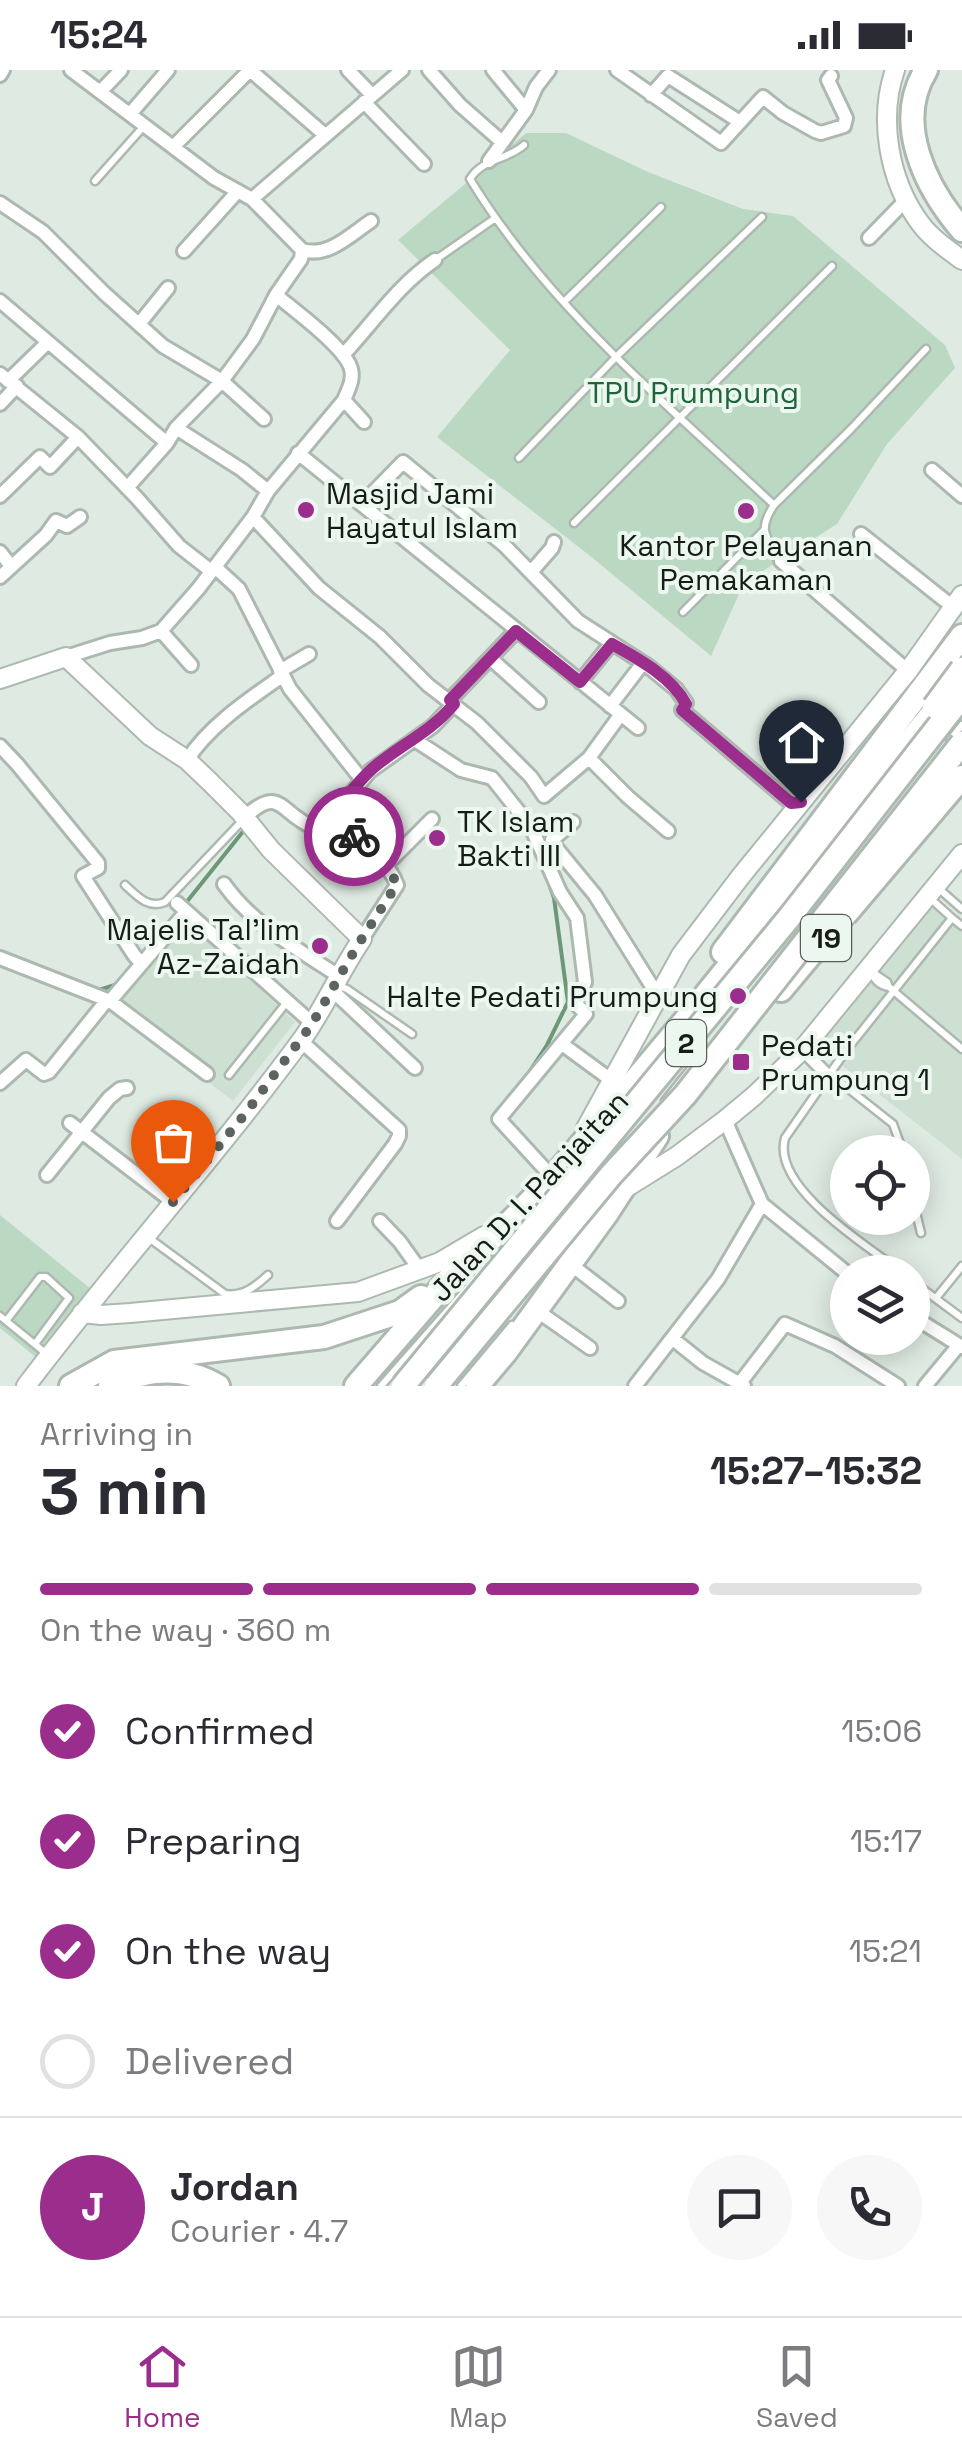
<!DOCTYPE html>
<meta charset="utf-8">
<style>
body{margin:0;font-family:"Space Grotesk",sans-serif;background:#f7f7f7;color:#2b2b33;height:100vh;display:flex;flex-direction:column;font-size:38px;white-space:nowrap}
*{box-sizing:border-box;margin:0}
p{font-size:32px;color:#7c7c81}
.icon{flex:none;width:55px;height:55px;fill:none;stroke:currentColor;stroke-width:2;stroke-linecap:round;stroke-linejoin:round}
.map{position:relative;height:1316px;overflow:hidden}
.sheet{display:flex;flex-direction:column;background:#fff;flex:1}
.sheet>*{flex:none}
.fabs{position:absolute;left:830px;top:1065px;display:grid;gap:20px}
.fabs a{display:grid;place-items:center;width:100px;height:100px;border-radius:50%;background:#fff;box-shadow:0 5px 25px #0003;font-size:50px}
.pin{position:absolute;display:grid;place-items:center;width:85px;height:85px;color:#fff;margin:-102px -42px;border-radius:50% 50% 50% 0;rotate:-45deg;box-shadow:0 0 10px #0007}
.pin .icon{rotate:45deg}
.courier{position:absolute;display:grid;place-items:center;width:100px;height:100px;margin:-50px;border:8px solid #9b2d8d;border-radius:50%;background:#fff;color:#222;box-shadow:0 2px 12px #0007}
.headline em{font-style:normal;font-weight:700}
.headline div{display:flex;flex-direction:column-reverse}
.headline{display:flex;align-items:center;justify-content:space-between;height:170px;padding:0 40px}
h1{font-size:65px;font-weight:700;line-height:75px}
.bar{display:grid;grid-template-columns:repeat(4,1fr);gap:15px 10px;align-content:center;height:120px;padding:0 40px}
.bar i{height:12px;border-radius:8px;background:#e1e1e2}
.bar .current{background:#9b2d8d}
.bar p{grid-column:span 4}
.line{display:flex;align-items:center;gap:25px;padding:0 40px;border-top:2px solid #e1e1e2}
.line div{flex:1}
.round{display:grid;place-items:center;flex:none;width:105px;height:105px;border-radius:52px;background:#f7f7f7}
ol{padding:0 40px;list-style:none}
li{display:flex;align-items:center;gap:30px;height:110px}
li p{margin-inline-start:auto}
li .icon{padding:10px;border-radius:50%;background:#9b2d8d;color:#fff;stroke-width:4}
li:last-child{color:#7c7c81}
li i{width:55px;height:55px;border:5px solid #e1e1e2;border-radius:50%}
.status{display:flex;justify-content:space-between;align-items:center;height:70px;padding:0 50px;background:#fff;direction:ltr}
.status svg{height:28px;fill:currentColor}
.tab-bar{display:flex;justify-content:space-around;align-items:center;height:140px;border-top:2px solid #e1e1e2;background:#fff;font-size:28px;color:#7c7c81}
.tab-bar a{display:grid;justify-items:center;gap:5px}
.tab-bar .current{color:#9b2d8d}
.map>svg:first-child{display:block}
.built{fill:#cde0d2}
.green{fill:#bbd8c3}
.lines{fill:none;stroke-linecap:round;stroke-linejoin:round}
.stream{stroke:#6c9878;stroke-width:4}
.lane-casing{stroke:#adb9b0;stroke-width:11}
.street-casing{stroke:#adb9b0;stroke-width:18}
.secondary-casing{stroke:#adb9b0;stroke-width:22}
.highway-casing{stroke:#adb9b0;stroke-width:28}
.lane{stroke:#fff;stroke-width:6}
.street{stroke:#fff;stroke-width:12}
.secondary{stroke:#fff;stroke-width:18}
.highway{stroke:#fff;stroke-width:22}
.highway-bridge-casing{stroke:#adb9b0;stroke-width:28;stroke-linecap:butt}
.highway-bridge{stroke:#fff;stroke-width:22}
.done{stroke:#5d645f;stroke-width:10;stroke-dasharray:0 18}
.route{stroke:#9b2d8d;stroke-width:12}
.poi-dot{fill:#9b2d8d;stroke:#ecf8ef;stroke-width:4}
.labels{text-anchor:middle;dominant-baseline:central;stroke-width:8;stroke-linejoin:round;paint-order:stroke}
.shield{fill:#ecf8ef;stroke:#575e58;stroke-width:2.5}
.shield-label{font-size:28px;font-weight:bold;fill:#171c18}
.park-label{font-size:30px;fill:#1f653b;stroke:#ecf8ef}
.poi-label{font-size:30px;fill:#171c18;stroke:#ecf8ef;text-anchor:start}
.street-label{font-size:30px;fill:#171c18;stroke:#ecf8ef}
</style>
<div class="status"><b>15:24</b><svg viewBox="0 0 49 12"><path d="M0 12V9h3v3zM5 12V6h3v6zM10 12V3h3v9zM15 12V0h3v12zM26 1h20v11H26zM47 4h2v5h-2z"/></svg></div>
<div class="map">
<svg width="962" height="1316" viewBox="0 0 962 1316">
<rect width="100%" height="100%" fill="#dfebe2"/>
<path class="built" d="M934 828 962 850V1089L816 975Z
M182 846 295 952 233 1031 113 938Z"/>
<path class="green" d="M526 63H566L648 102 743 139 793 146 945 275 955 298 887 374 837 454 744 513 711 586 589 485 437 367 510 280 398 170Z
M0 1145 97 1224 43 1293 0 1258Z"/>
<g class="lines">
<path class="stream" d="M314 762 320 764 332 750
M185 834 245 759
M94 918 99 920 118 914
M524 1010 547 975 568 932 554 828 547 808"/>
<defs>
<path id="lane" d="M524 75C506 91 483 88 470 109 548 237 666 333 774 435 757 461 766 466 780 490
M95 111 144 56
M435 190 494 149
M564 232 661 137
M519 388 617 286 762 147
M774 435 851 359 926 279
M574 453 832 196
M683 542 763 461
M950 670 962 655
M125 815C137 826 148 839 165 832L242 751
M937 817 962 839
M952 848 962 856
M869 900C874 908 878 916 889 917L962 979
M872 902 887 912 889 917
M337 915 347 919 412 964
M806 983 810 984 831 1005 893 1054 903 1082
M804 985 820 1001H826
M229 1005 287 932
M665 1031 701 986
M912 1126 921 1163
M149 1168 225 1224C243 1227 256 1216 268 1205
M902 1202C867 1176 771 1117 785 1068L845 982 952 848 931 829
M912 1211 962 1248
M936 1228 962 1196
M0 1246 48 1285
M6 1251 40 1207H46L69 1228 35 1274
M381 1316 486 1197
M461 1316 512 1255"/>
<path id="street" d="M71 0 214 108 252 129 302 180 301 189 276 225 253 269 222 311 176 358
M250 0 325 65
M348 0 372 25
M429 0 460 35 502 72
M493 0 526 40
M617 0 721 73 763 27 783 43 815 61 821 63 844 56 846 48 828 10 831 6
M0 5 3 0
M100 22 121 0
M651 25 668 6 740 52
M364 32 424 94
M130 44 168 0
M173 77 250 0
M489 91 526 40 536 17 549 0
M252 129 402 0
M0 133 43 162 104 223 163 276 222 311 264 349
M869 168 907 129
M302 180C328 188 350 165 371 151
M184 181 238 121
M0 231 167 373 176 358 242 400 268 421
M139 254 168 218
M343 285C373 253 398 215 435 190
M0 304 78 367 137 428 179 476 211 501
M8 311 48 272
M344 330 364 352
M0 334 17 316
M298 383 638 658
M932 400 962 426
M127 418 167 373
M0 426 40 387 50 397 78 367
M363 433 403 392 504 475 578 551 648 596 676 619 686 633 682 640 791 733 793 742
M253 447 319 518 380 567 428 615 477 653 531 707 544 726 589 688 621 644
M861 464 953 537
M0 482 11 496
M781 491 908 601
M215 497 239 519 290 619 362 710
M531 502 552 478 554 472
M0 507 46 465 56 451 67 456 80 447
M161 561 191 595
M66 587 110 573 142 568 161 561 198 519 253 447 268 421 344 330C348 320 354 310 351 299 346 278 294 240 276 225
M490 588 539 632
M280 601 309 584
M580 612 611 574
M450 630 516 561
M610 636 643 593
M415 670 461 700 492 708 531 757 560 822 577 848 585 912 576 934 586 944 499 1049 553 1108
M0 676 17 694 98 793V798L83 806 134 885 141 893
M589 688 628 727 668 761
M187 690C210 655 248 630 282 606
M245 747C281 714 280 744 313 757
M573 752 552 770 553 774 595 825 658 926
M386 795 432 749
M224 814C253 855 298 879 340 907
M177 833 313 954
M362 869 397 815C387 787 353 766 331 747L370 701 433 656 454 634
M0 888 110 931 207 1004
M333 921 415 998
M110 931 186 842
M301 971 399 1060V1066L395 1074 337 1151
M562 974 611 1010
M0 1013 26 990 44 1004 49 1002 107 930
M725 1050 762 1134 848 1204
M70 1053 173 1132
M47 1105 109 1028 120 1019 127 1018
M380 1151 400 1172 420 1200
M578 1200 618 1231
M536 1240 590 1278
M912 1246 962 1277
M673 1269 703 1293 744 1316
M889 1273 892 1268
M740 1313 785 1254 835 1276 898 1316
M635 1316 718 1209 762 1134
M925 1316 959 1275"/>
<path id="secondary" d="M895 0C878 49 889 111 920 153 931 168 947 179 962 190
M0 609 66 587 150 666 187 690 210 712 241 743 271 780 362 869C340 901 325 937 303 968 215 1088 115 1198 26 1316
M586 1058 681 885 741 806 908 601 962 525
M624 1119 677 1086 725 1050 754 1026 801 981 962 784
M82 1243 101 1245 130 1243 358 1222 440 1192 484 1166"/>
<path id="highway" d="M926 0C893 53 926 118 962 160
M723 882 962 566
M781 920 857 829
M71 1316 114 1292 324 1267 400 1242 421 1227
M110 1316C145 1299 183 1295 218 1316
M356 1316 454 1203 513 1149 553 1108 683 953 948 624
M477 1316 505 1283 607 1143 657 1066"/>
</defs>
<use href="#lane" class="lane-casing"/>
<use href="#street" class="street-casing"/>
<use href="#secondary" class="secondary-casing"/>
<use href="#highway" class="highway-casing"/>
<use href="#lane" class="lane"/>
<use href="#street" class="street"/>
<use href="#secondary" class="secondary"/>
<use href="#highway" class="highway"/>
<defs>
<path id="highway-bridge" d="M934 637 962 599
M845 845 962 707
M403 1316 788 849 962 626
M436 1316 611 1105 685 1025 962 673"/>
</defs>
<use href="#highway-bridge" class="highway-bridge-casing"/>
<use href="#highway-bridge" class="highway-bridge"/>
</g>
<g class="lines">
<path class="done" d="M173 1132 245 1044 312 954 356 878 397 814 386 794 354 766"/>
<path class="route" d="M354 766 331 747C344 731 357 712 373 698 400 675 431 662 454 634L450 630 516 561 580 612 612 574C637 588 672 607 686 634L682 640 791 733 801 732"/>
</g>
<g class="poi-dot">
<circle cx="306" cy="440" r="10"/>
<circle cx="746" cy="441" r="10"/>
<circle cx="437" cy="768" r="10"/>
<circle cx="320" cy="876" r="10"/>
<circle cx="738" cy="926" r="10"/>
<rect x="731" y="982" width="20" height="20" rx="5"/>
</g>
<g class="labels">
<g class="shield">
<rect x="801" y="845" width="50" height="46" rx="8"/>
<rect x="666" y="950" width="40" height="46" rx="8"/>
</g>
<g class="shield-label">
<text x="826" y="868">19</text>
<text x="686" y="973">2</text>
</g>
<g class="park-label">
<text x="693" y="322">TPU Prumpung</text>
</g>
<g class="poi-label">
<text x="326" y="423">Masjid Jami<tspan x="326" dy="34">Hayatul Islam</tspan></text>
<text x="746" y="475" text-anchor="middle">Kantor Pelayanan<tspan x="746" dy="34">Pemakaman</tspan></text>
<text x="457" y="751">TK Islam<tspan x="457" dy="34">Bakti III</tspan></text>
<text x="300" y="859" text-anchor="end">Majelis Tal'lim<tspan x="300" dy="34">Az-Zaidah</tspan></text>
<text x="718" y="926" text-anchor="end">Halte Pedati Prumpung</text>
<text x="761" y="975">Pedati<tspan x="761" dy="34">Prumpung 1</tspan></text>
</g>
<g class="street-label">
<text transform="translate(529 1126) rotate(-47)">Jalan D. I. Panjaitan</text>
</g>
</g>
</svg>
<div class="fabs">
<a><svg class="icon" aria-label="locate" viewBox="0 0 24 24"><circle cx="12" cy="12" r="6"/><path d="M12 2v4M12 18v4M2 12h4M18 12h4"/></svg></a>
<a><svg class="icon" aria-label="layers" viewBox="0 0 24 24"><path d="M12 4l9 5-9 5-9-5zM3 14l9 5 9-5"/></svg></a>
</div>
<div class="pin" style="left:173px;top:1132px;background:#ea580c"><svg class="icon" aria-label="bag" viewBox="0 0 24 24"><path d="M5 8h14l-1 12H6zM9 8a3 3 0 0 1 6 0"/></svg></div>
<div class="pin" style="left:801px;top:732px;background:#1f2937"><svg class="icon" aria-label="home" viewBox="0 0 24 24"><path d="M3 11l9-7 9 7M6 9v11h12V9"/></svg></div>
<div class="courier" style="left:354px;top:766px"><svg class="icon" aria-label="bike" viewBox="0 0 24 24"><circle cx="6" cy="16" r="4"/><circle cx="18" cy="16" r="4"/><path d="M6 16l4-8h5l3 8M10 8l3 8H6M13 5h3"/></svg></div>
</div>
<section class="sheet">
<div class="headline"><div><h1>3 min</h1><p>Arriving in</p></div><em>15:27–15:32</em></div>
<div class="bar"><i class="current"></i><i class="current"></i><i class="current"></i><i></i><p>On the way · 360 m</p></div>
<ol>
<li><svg class="icon" aria-label="check" viewBox="0 0 24 24"><path d="M5 12l5 5 9-10"/></svg>Confirmed<p>15:06</p></li>
<li><svg class="icon" aria-label="check" viewBox="0 0 24 24"><path d="M5 12l5 5 9-10"/></svg>Preparing<p>15:17</p></li>
<li><svg class="icon" aria-label="check" viewBox="0 0 24 24"><path d="M5 12l5 5 9-10"/></svg>On the way<p>15:21</p></li>
<li><i></i>Delivered</li>
</ol>
<div class="line" style="height:180px"><b class="round" style="background:#9b2d8d;color:#fff">J</b><div><b>Jordan</b><p>Courier · 4.7</p></div><a class="round"><svg class="icon" aria-label="chat" viewBox="0 0 24 24"><path d="M4 5h16v11H9l-5 4z"/></svg></a><a class="round"><svg class="icon" aria-label="phone" viewBox="0 0 24 24"><path d="M5 4h4l2 5-3 2q2 4 5 5l2-3 5 2v4C11 20 4 13 5 4z"/></svg></a></div>
</section>
<nav class="tab-bar">
<a class="current"><svg class="icon" aria-label="home" viewBox="0 0 24 24"><path d="M3 11l9-7 9 7M6 9v11h12V9"/></svg>Home</a>
<a><svg class="icon" aria-label="map" viewBox="0 0 24 24"><path d="M3 6l6-2 6 2 6-2v14l-6 2-6-2-6 2zM9 4v14M15 6v14"/></svg>Map</a>
<a><svg class="icon" aria-label="saved" viewBox="0 0 24 24"><path d="M7 4h10v16l-5-4-5 4z"/></svg>Saved</a>
</nav>
